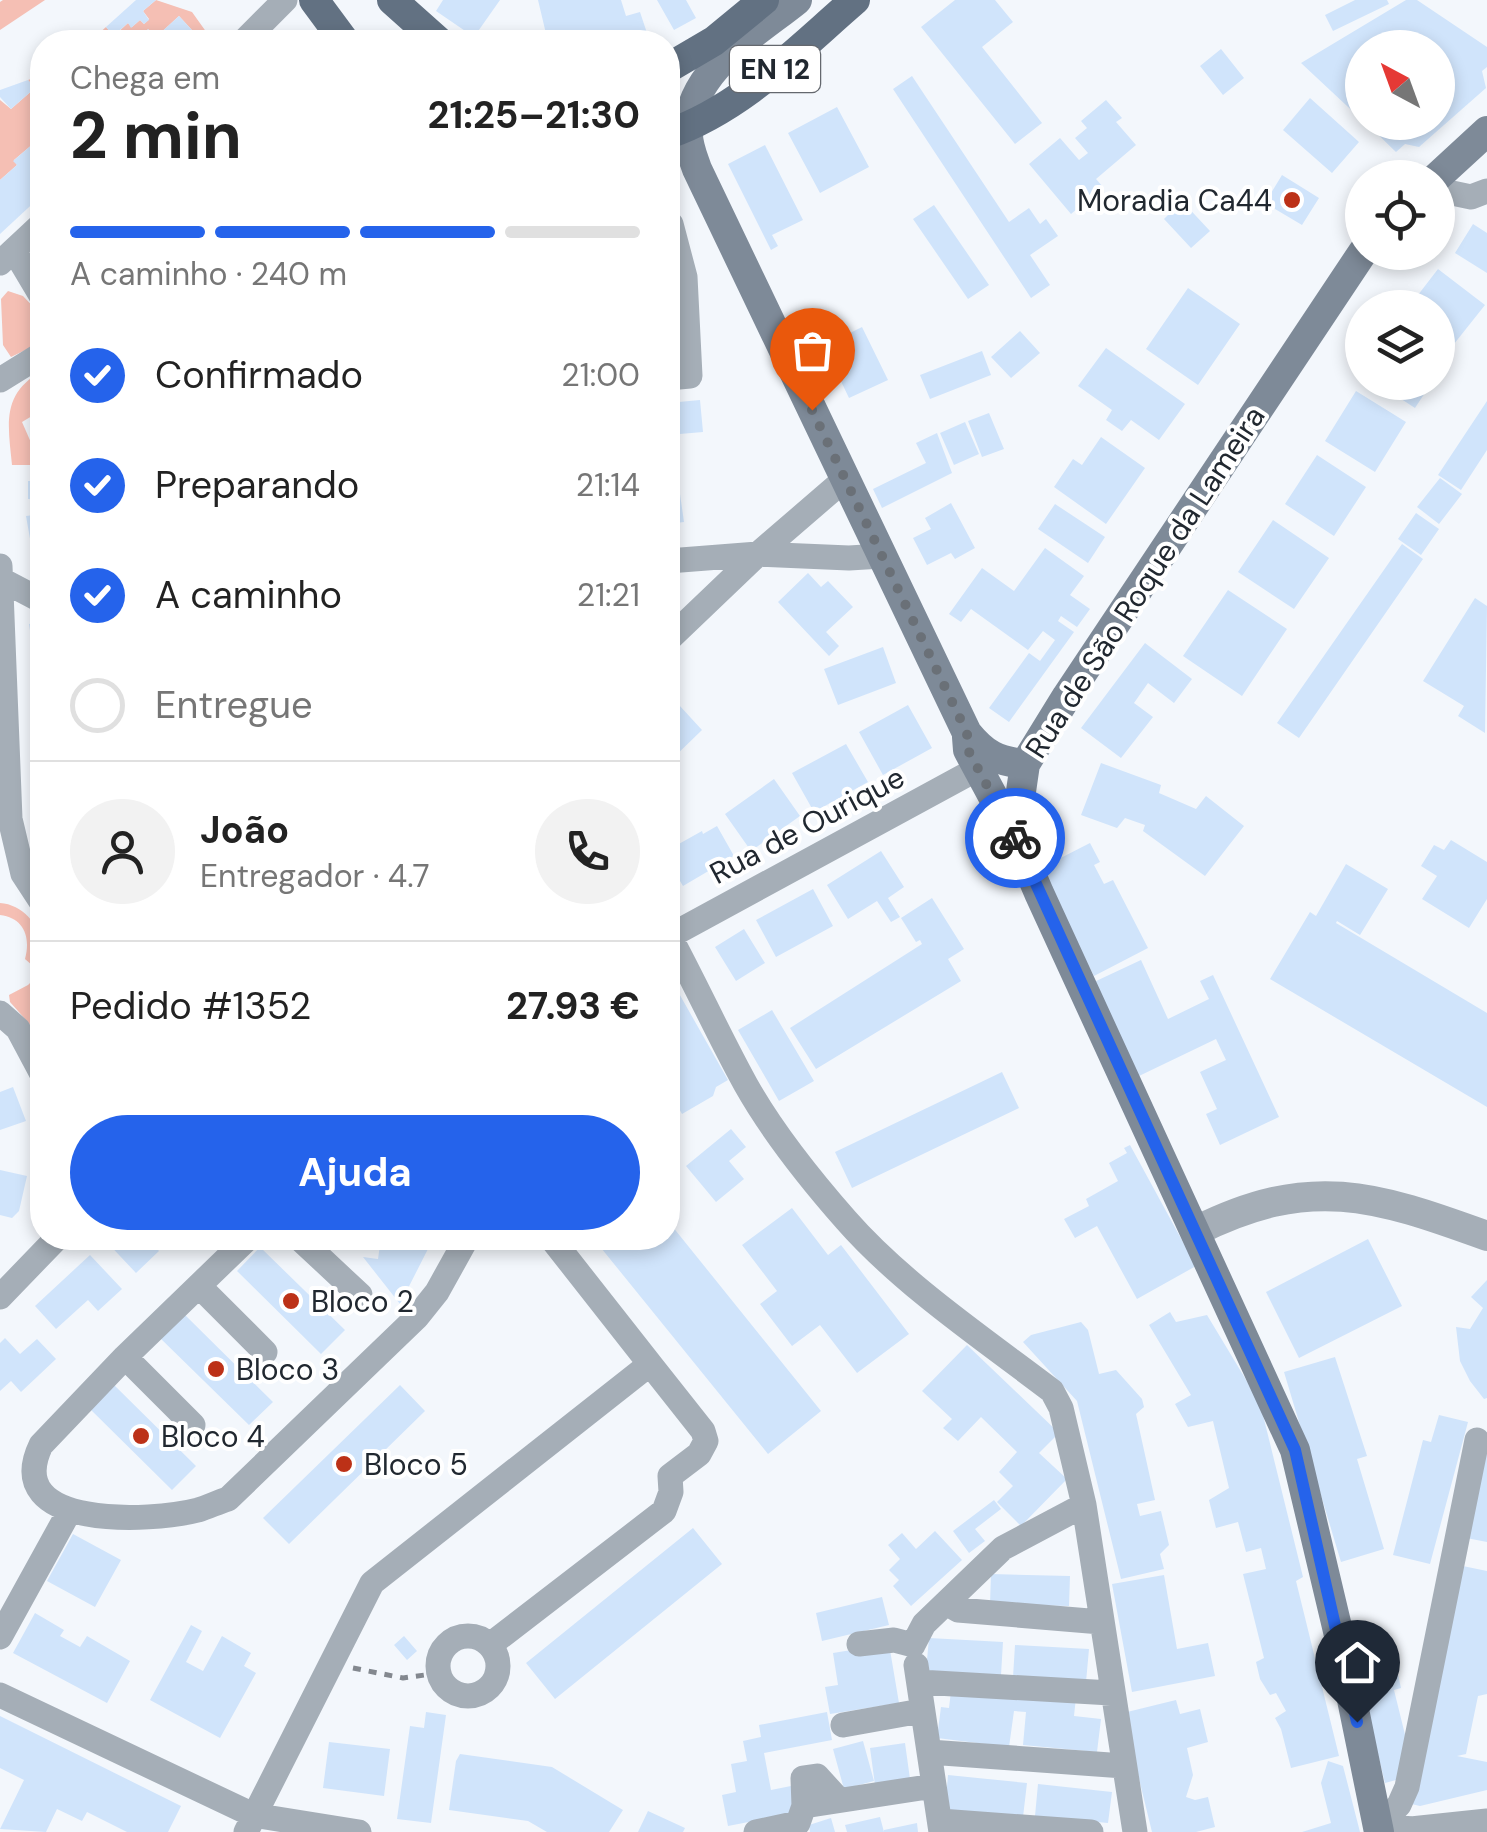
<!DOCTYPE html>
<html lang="pt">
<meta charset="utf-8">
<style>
body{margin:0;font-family:"DM Sans",sans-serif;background:#f2f2f2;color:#222;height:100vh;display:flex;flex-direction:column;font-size:38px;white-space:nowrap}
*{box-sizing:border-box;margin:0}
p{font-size:32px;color:#767676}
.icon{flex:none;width:55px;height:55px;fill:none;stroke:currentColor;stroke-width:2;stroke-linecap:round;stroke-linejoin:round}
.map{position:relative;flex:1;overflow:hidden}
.drawer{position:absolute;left:30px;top:30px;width:650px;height:1220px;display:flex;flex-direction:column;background:#fff;border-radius:40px;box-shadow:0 5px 15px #0003}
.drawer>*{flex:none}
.needle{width:65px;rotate:319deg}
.buttons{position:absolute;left:1345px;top:30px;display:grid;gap:20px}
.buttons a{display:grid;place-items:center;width:110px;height:110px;border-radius:50%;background:#fff;box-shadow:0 5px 15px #0003;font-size:50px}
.pin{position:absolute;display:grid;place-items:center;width:85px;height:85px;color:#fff;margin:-102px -42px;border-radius:50% 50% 50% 0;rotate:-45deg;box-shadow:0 0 10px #0007}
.pin .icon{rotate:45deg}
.courier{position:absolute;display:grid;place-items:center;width:100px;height:100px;margin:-50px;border:8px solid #2563eb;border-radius:50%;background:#fff;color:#222;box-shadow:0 2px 12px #0007}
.headline em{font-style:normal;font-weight:700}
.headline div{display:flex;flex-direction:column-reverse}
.headline{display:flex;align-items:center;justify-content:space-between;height:170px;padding:0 40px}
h1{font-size:65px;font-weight:700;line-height:75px}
.bar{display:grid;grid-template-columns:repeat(4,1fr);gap:15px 10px;align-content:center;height:120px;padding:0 40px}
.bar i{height:12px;border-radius:8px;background:#e0e0e0}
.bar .current{background:#2563eb}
.bar p{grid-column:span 4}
.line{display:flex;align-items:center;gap:25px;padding:0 40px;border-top:2px solid #e0e0e0}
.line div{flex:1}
.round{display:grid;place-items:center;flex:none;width:105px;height:105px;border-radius:52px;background:#f2f2f2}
ol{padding:0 40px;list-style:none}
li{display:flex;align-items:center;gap:30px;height:110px}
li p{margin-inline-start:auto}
li .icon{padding:10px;border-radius:50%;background:#2563eb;color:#fff;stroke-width:4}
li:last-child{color:#767676}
li i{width:55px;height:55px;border:5px solid #e0e0e0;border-radius:50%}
.button{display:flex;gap:20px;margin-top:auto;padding:20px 40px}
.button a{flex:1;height:115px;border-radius:60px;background:#2563eb;color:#fff;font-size:40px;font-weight:700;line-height:115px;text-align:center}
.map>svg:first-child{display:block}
.green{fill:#f5bfb4}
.building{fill:#d0e4fb}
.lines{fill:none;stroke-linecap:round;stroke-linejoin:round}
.path{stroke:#83888f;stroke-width:5;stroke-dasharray:8 8;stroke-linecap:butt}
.minor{stroke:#a5aeb7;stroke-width:25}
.tertiary{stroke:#a5aeb7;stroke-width:30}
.secondary{stroke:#7e8a98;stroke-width:30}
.primary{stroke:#627182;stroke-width:30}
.done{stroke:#6a7077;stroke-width:10;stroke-dasharray:0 18}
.route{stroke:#2563eb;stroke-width:12}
.poi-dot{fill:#bc3117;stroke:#fff;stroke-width:4}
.labels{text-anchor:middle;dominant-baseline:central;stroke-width:8;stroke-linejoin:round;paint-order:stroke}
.shield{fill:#fff;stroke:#64686e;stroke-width:2.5}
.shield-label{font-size:28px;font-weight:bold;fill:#212830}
.poi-label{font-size:30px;fill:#212830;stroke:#fff;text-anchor:start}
.street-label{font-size:30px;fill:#212830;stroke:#fff}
</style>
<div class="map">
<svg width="1487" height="1832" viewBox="0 0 1487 1832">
<rect width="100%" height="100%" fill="#f3f7fc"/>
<path class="green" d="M3 0H45L0 30V2Z
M156 0 192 12 212 40 203 42 179 16 156 37 148 29 139 42H99L95 37 106 27 114 36 128 23 132 27 140 20 144 24 149 19 143 11Z
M42 75V129L31 139 34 143 14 160 17 165 0 180V100L11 109 35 88 28 80Z
M8 291 23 296 42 316V342L11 357 3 345 1 299Z
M42 371V410L22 422 36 454 42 457V465H12C8 424 1 394 42 371Z
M0 903C30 905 52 940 33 966L25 959C31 937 24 918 0 915Z
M42 971V1038L10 1002 9 995 28 985Z"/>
<path class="building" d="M136 0H156L143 11 149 20 144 24 140 20 131 28 128 23 113 36 106 27Z
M443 0H500L474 37 436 11Z
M538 0H621L626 16 640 12 650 42H548Z
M657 0H686L696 18 674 30Z
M955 0H995L1013 22 982 47 1042 123 1015 144 921 27Z
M1355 0H1387L1389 4 1333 31 1325 15Z
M1406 0H1417L1487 47V67L1482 71 1486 88 1419 147 1405 144 1396 152 1365 122H1438V48H1362V120L1301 63Z
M179 16 203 42H139L148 29 156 37Z
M1221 49 1244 78 1223 95 1200 66Z
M912 76 1009 222 1029 208 1040 224 1046 219 1058 236 1030 255 1050 285 1031 298 893 89Z
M28 80 35 88 11 109 0 97V90Z
M1310 98 1359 142 1332 173 1283 130Z
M1106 100 1122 118 1116 122 1136 145 1096 179 1103 187 1071 214 1029 164 1060 138 1079 160 1088 153 1075 138 1087 128 1081 121Z
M837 107 869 167 820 193 788 133Z
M42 129V195L0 234V180L17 165 13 161 34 143 31 140Z
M765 145 803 220 772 235 778 246 771 250 728 164Z
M1282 175 1319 198 1302 225 1265 203Z
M1182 201 1210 231 1191 248 1164 219Z
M934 205 989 285 968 299 913 219Z
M1473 224 1487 233V273L1455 253Z
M1438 269 1485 305 1454 344 1438 331V308H1408Z
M1188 288 1240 324 1198 385 1146 349Z
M862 327 888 380 849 398 824 346Z
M1020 331 1040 353 1011 378 991 357Z
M1106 348 1185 404 1159 440 1131 420 1122 431 1106 420 1112 410 1078 386Z
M982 351 991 375 930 399 920 375Z
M1375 382H1432L1415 408Z
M1356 391 1406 422 1375 472 1325 441Z
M700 400 703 432 668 435V403Z
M1487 401V450L1461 490 1438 475Z
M989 413 1004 449 982 457 968 421Z
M42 415V445L30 422Z
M965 422 979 454 954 465 940 433Z
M937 433 952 473 882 508 873 489 926 463 916 443Z
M1101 437 1145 468 1106 524 1054 487 1073 459 1082 465Z
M1317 455 1366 487 1334 536 1285 504Z
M1440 478 1462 494 1439 524 1417 507Z
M28 481H42V500L28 499Z
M679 487 684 522 668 524V489Z
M951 503 975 548 955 559 951 553 927 565 913 538 931 529 925 518Z
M1055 504 1105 537 1088 563 1038 529Z
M1416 513 1439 529 1421 555 1398 539Z
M42 514V583L38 584 26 516Z
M1273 520 1329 558 1294 609 1238 572Z
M1402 544 1423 559 1299 738 1277 723Z
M1045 548 1084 576 1070 595 1090 609 1077 627 1061 616 1058 621 1074 632 1009 722 989 708 1029 653 1040 661 1055 640 1043 631 1028 650 971 609 961 622 949 614 982 568 1014 591Z
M808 573 821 587 828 581 853 607 826 632 839 646 829 656 778 602Z
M1228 590 1287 629 1242 696 1183 656Z
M1475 598 1487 606 1485 733 1458 716 1464 706 1423 681Z
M42 622V696L40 697 29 624Z
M1145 643 1192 679 1174 703 1148 683 1134 703 1153 717 1121 758 1081 728Z
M883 647 896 683 838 705 824 669Z
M668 693 702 730 668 763Z
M908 705 932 748 883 775 859 732Z
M846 744 868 782 814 812 792 773Z
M42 751V789H40L35 752Z
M1101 763 1161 785 1159 793 1196 809 1206 796 1244 826 1205 876 1143 831 1145 825 1125 818 1117 828 1081 815Z
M774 779 800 816 751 851 725 814Z
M717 826 734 856 683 886 668 861V850L702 831 703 834Z
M1451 840 1487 862V899L1469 928 1422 899 1437 876 1421 866 1434 845 1444 850Z
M1090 843 1100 862 1094 865 1104 884 1113 880 1148 948 1094 976 1039 869Z
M881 851 904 887 888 898 900 917 891 922 877 901 848 919 827 885Z
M1346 864 1388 889 1360 935 1337 921 1336 923 1487 1013V1107L1270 979 1310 912 1316 916Z
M813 889 833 926 776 957 756 920Z
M932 898 964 949 948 959 961 981 816 1069 790 1028 922 944 920 940 916 942 901 918Z
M744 929 765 963 736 981 715 947Z
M1141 960 1168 1019 1209 999 1200 981 1213 975 1279 1117 1220 1145 1206 1114 1217 1109 1200 1072 1226 1060 1216 1039 1139 1076 1094 982Z
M668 974 728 1080 716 1087 713 1096 682 1114 668 1089Z
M772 1010 814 1081 779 1101 738 1030Z
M1002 1072 1019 1108 852 1188 835 1152Z
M13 1087 26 1121 0 1130V1092Z
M731 1129 746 1147 729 1161 744 1179 716 1202 686 1166Z
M1130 1145 1196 1266 1137 1299 1097 1226 1075 1238 1064 1219 1089 1206 1086 1199 1118 1181 1109 1163 1127 1153 1124 1148Z
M0 1170 27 1176 19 1211 12 1218 0 1215Z
M792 1208 828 1255 841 1245 909 1334 857 1373 820 1325 792 1346 760 1304 777 1291 742 1245Z
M668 1221 821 1411 768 1454 593 1238H668Z
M103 1238H155L151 1242 159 1251 136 1273Z
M381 1238H402L430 1245 400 1304 363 1257 378 1259Z
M1368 1239 1402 1306 1299 1358 1266 1292Z
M260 1247 345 1330 321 1354 237 1271Z
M90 1255 122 1289 98 1311 88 1300 56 1329 35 1306Z
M1487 1280V1398L1484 1399 1470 1381 1460 1361 1456 1327 1470 1329 1483 1308 1471 1297Z
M182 1312 273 1402 249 1425 158 1336Z
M1170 1312 1176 1322 1207 1315 1260 1403 1303 1577 1296 1581 1339 1756 1291 1768 1281 1729 1275 1718 1286 1711 1276 1693 1270 1695 1260 1679 1256 1662 1264 1658 1243 1574 1266 1569 1261 1548 1246 1552 1238 1522 1216 1528 1209 1500 1229 1488 1213 1421 1188 1427 1175 1404 1191 1395 1149 1325Z
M1081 1322 1088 1330 1099 1374 1116 1370 1142 1399 1144 1407 1136 1414 1155 1500 1137 1504 1140 1516 1161 1511 1169 1545 1160 1554 1164 1569 1121 1579 1077 1401 1023 1342 1031 1335Z
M5 1338 20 1354 37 1339 56 1359 21 1392 11 1381 0 1391V1343Z
M967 1345 1059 1433 1039 1453 1067 1479 1021 1526 997 1502 1013 1486 999 1472 1017 1452 981 1417 958 1441 943 1428 952 1419 922 1391Z
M1335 1357 1367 1456 1357 1459 1384 1549 1341 1562 1284 1372Z
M111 1382 196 1466 172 1490 87 1406Z
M400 1385 425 1411 289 1544 263 1518Z
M1439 1415 1468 1422 1430 1564 1393 1555 1423 1440 1431 1442Z
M1487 1440V1542L1456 1536Z
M994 1500 1001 1509 975 1529 985 1541 969 1553 953 1531Z
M693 1528 722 1564 555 1699 526 1663Z
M935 1531 962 1560 911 1606 893 1586 899 1580 889 1570 900 1559 888 1545 902 1533 916 1549Z
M73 1534 121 1560 95 1607 47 1581Z
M1453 1564 1487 1571V1694L1478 1696 1466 1754 1457 1756 1487 1762V1790L1420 1806 1407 1803V1777L1385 1783 1354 1656 1392 1647 1401 1688 1394 1690 1411 1759Z
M991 1574 1070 1576 1069 1606 990 1604Z
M1164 1575 1177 1649 1208 1643 1215 1676 1132 1692 1112 1584Z
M882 1597 889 1625 822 1641 816 1613Z
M35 1613 64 1630 60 1636 80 1647 87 1636 130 1661 107 1703 13 1653Z
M191 1625 202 1631 186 1662 203 1671 222 1636 251 1653 244 1666 256 1673 220 1738 150 1700Z
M404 1636 417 1651 407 1660 394 1645Z
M929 1638 1003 1642 1001 1675 926 1671Z
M889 1644 899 1703 830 1714 825 1687 838 1685 833 1653Z
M1015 1645 1089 1649 1086 1682 1013 1677Z
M951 1691 1076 1697 1074 1716 1101 1719 1097 1752 1023 1745 1026 1712 1014 1711 1009 1747 937 1738 941 1707 949 1708Z
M1176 1700 1180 1714 1200 1709 1208 1742 1187 1748 1193 1775 1186 1797 1195 1800 1208 1797 1215 1827 1196 1832H1152L1123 1713Z
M426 1712 446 1715 431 1823 397 1819 410 1726 424 1728Z
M827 1712 832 1740 764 1753 771 1790 791 1786 796 1813 728 1826 722 1795 736 1792 731 1764 747 1761 743 1741 761 1737 759 1725Z
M0 1716 181 1806 168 1832H127L87 1812 82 1821 57 1809 46 1832 0 1829 24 1780 0 1768Z
M863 1741 874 1781 844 1789 833 1749Z
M329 1742 390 1749 384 1796 323 1788Z
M905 1743 910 1779 875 1785 870 1748Z
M460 1754 552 1767 623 1810 609 1832H547L528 1821 449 1810 456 1761Z
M1328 1761 1343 1766 1360 1832H1302L1331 1823 1321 1783Z
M948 1775 1027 1783 1023 1817 945 1810Z
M1038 1784 1112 1792 1108 1823 1035 1816Z
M648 1811 685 1828 683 1832H638Z
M880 1817 884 1832H847L845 1825Z
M831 1818 835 1832H810L809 1825Z
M917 1823 918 1832H884V1830Z"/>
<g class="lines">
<path class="path" d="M353 1668 403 1678 439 1673"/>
<path class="minor" d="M243 42 285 0
M1438 190 1471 197 1487 191
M668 221 671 224 685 277 690 376 668 378
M14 250 42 297
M0 263 42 224
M0 380 42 354
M845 479 758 554 849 558 882 556
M668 561 758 554
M0 566 10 819 23 874 42 903
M0 579 42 601
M668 640 758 554
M669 935C696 985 719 1036 746 1085 773 1133 810 1179 846 1220 902 1284 985 1340 1052 1391L1061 1408 1084 1505 1135 1832
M668 937 977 769
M0 1013 18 1029 42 1074
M248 1238 125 1357 41 1445C0 1530 152 1522 198 1510 208 1507 218 1502 228 1499L417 1317 437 1292 467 1238
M299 1238 360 1295
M199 1286 265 1352
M0 1297 57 1238
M125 1357 193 1425
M946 1603 958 1610 1101 1622
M438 1666a30 30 0 1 1 60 0a30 30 0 1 1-60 0Z
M0 1637 70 1510
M859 1644 894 1640 913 1645
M490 1645 664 1511 671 1492 670 1476 699 1454 706 1441 703 1431 650 1364
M913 1645 924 1624 1003 1548 1084 1505
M916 1665 941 1832
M919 1682 1111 1693
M0 1695 253 1815 359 1832
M843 1725 921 1711
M929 1752 1124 1766
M838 1799 817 1776 803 1778 804 1806 934 1786
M940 1821 1091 1832
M1379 1825 1399 1805 1407 1787 1477 1440
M1379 1825 1411 1829 1487 1821
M246 1832 372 1583 650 1364 551 1238
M756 1832 798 1823 804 1806"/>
<path class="tertiary" d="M1196 1231C1310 1174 1374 1195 1487 1236"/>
<path class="secondary" d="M797 0C755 34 690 70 688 131 687 144 693 157 697 169L967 733C985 755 997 761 1025 764
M1436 178 1487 131
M1363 252 1067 696 1025 764 1019 805V846L1039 893 1295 1450 1338 1631 1379 1832
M967 737 968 750 1018 843"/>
<path class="primary" d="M314 0 345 42
M392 0 439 42
M668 68 714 41 764 0
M668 134C741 109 797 50 855 0"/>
</g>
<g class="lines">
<path class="done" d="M812 410 967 733 968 750 1015 838"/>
<path class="route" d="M1015 838 1295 1450 1357 1722"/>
</g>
<g class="poi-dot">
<circle cx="1292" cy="200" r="10"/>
<circle cx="291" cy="1301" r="10"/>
<circle cx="216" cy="1369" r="10"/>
<circle cx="141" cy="1436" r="10"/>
<circle cx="344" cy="1464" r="10"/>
</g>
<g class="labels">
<rect class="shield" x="730" y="46" width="90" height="46" rx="8"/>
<g class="shield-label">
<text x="775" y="69">EN 12</text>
</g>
<g class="poi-label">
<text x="1272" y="200" text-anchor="end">Moradia Ca44</text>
<text x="311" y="1301">Bloco 2</text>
<text x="236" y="1369">Bloco 3</text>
<text x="161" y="1436">Bloco 4</text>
<text x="364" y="1464">Bloco 5</text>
</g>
<g class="street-label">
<text transform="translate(1145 582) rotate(-57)">Rua de São Roque da Lameira</text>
<text transform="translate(807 825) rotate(-28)">Rua de Ourique</text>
</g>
</g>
</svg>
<div class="buttons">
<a><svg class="needle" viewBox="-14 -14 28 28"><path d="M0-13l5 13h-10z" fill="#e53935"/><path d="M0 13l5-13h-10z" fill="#767676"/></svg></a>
<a><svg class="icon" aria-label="locate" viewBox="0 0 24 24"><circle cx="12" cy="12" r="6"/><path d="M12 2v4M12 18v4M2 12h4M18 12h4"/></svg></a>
<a><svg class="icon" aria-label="layers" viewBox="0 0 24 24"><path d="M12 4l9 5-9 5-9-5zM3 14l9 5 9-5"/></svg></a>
</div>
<div class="pin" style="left:812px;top:410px;background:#ea580c"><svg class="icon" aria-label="bag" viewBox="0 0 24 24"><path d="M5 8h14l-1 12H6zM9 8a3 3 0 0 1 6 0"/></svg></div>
<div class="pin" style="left:1357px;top:1722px;background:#1f2937"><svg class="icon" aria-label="home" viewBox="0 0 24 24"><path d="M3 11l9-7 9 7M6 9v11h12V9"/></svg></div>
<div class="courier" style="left:1015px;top:838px"><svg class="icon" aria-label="bike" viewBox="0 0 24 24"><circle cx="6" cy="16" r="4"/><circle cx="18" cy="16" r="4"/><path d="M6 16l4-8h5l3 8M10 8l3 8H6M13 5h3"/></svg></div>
<section class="drawer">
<div class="headline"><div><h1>2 min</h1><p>Chega em</p></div><em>21:25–21:30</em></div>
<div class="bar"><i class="current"></i><i class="current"></i><i class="current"></i><i></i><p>A caminho · 240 m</p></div>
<ol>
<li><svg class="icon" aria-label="check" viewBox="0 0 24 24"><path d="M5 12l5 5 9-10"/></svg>Confirmado<p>21:00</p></li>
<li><svg class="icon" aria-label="check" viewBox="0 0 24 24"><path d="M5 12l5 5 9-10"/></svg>Preparando<p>21:14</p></li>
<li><svg class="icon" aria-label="check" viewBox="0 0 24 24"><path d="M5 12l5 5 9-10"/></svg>A caminho<p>21:21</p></li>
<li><i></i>Entregue</li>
</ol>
<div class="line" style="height:180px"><a class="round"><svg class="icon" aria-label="person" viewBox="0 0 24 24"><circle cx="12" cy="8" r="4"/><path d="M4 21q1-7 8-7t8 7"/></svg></a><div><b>João</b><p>Entregador · 4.7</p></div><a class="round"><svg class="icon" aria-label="phone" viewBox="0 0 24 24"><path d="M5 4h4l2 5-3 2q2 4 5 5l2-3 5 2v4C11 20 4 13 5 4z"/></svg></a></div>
<div class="line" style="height:130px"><div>Pedido #1352</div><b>27.93 €</b></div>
<div class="button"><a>Ajuda</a></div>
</section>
</div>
